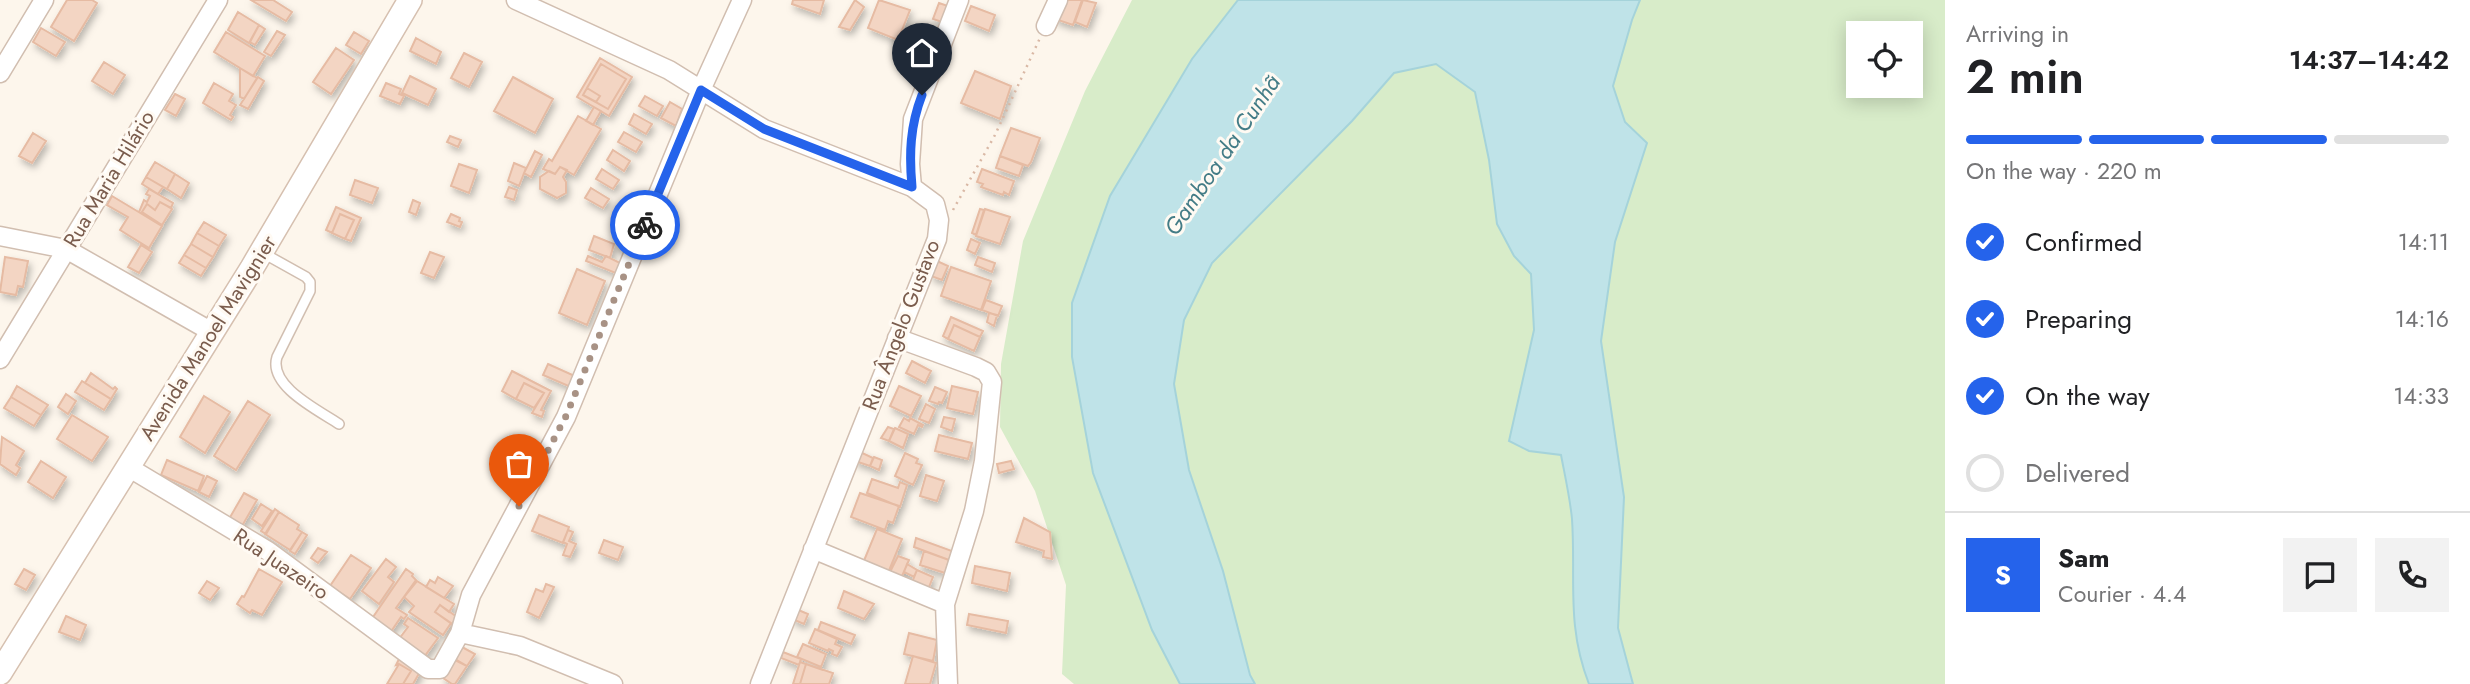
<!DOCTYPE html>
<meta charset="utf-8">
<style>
body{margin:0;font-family:Jost,sans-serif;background:#f2f2f2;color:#202124;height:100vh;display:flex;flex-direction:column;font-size:26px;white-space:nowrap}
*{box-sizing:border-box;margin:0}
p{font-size:23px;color:#757577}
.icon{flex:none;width:38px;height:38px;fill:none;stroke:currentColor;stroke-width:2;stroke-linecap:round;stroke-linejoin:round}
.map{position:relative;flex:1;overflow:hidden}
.drawer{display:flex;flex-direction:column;background:#fff;width:525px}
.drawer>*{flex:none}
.buttons{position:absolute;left:1846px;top:21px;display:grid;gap:14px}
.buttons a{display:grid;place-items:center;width:77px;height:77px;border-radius:0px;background:#fff;box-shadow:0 4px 18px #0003;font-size:35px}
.pin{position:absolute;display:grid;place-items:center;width:60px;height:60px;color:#fff;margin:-72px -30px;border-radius:50% 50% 50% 0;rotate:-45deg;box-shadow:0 0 7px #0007}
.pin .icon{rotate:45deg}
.courier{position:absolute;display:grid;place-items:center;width:70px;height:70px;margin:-35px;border:5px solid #2563eb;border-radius:50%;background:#fff;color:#222;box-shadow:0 2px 9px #0007}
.overview em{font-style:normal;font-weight:600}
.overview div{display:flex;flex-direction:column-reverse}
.overview{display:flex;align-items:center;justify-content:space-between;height:119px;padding:0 21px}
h1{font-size:46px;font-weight:600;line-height:52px}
.bar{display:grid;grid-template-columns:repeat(4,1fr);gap:10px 7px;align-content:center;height:84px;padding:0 21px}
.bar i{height:9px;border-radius:5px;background:#e0e0e0}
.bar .current{background:#2563eb}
.bar p{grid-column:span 4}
.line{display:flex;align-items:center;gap:18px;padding:0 21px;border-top:2px solid #e0e0e0}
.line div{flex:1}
.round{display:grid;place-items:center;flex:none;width:74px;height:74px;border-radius:0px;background:#f2f2f2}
ol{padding:0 21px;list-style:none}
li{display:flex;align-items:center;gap:21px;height:77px}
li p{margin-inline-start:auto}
li .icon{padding:7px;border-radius:50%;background:#2563eb;color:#fff;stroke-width:4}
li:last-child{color:#757577}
li i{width:38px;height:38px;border:4px solid #e0e0e0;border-radius:50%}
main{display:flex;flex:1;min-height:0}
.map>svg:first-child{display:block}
.green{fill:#d8ecc9;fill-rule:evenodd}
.water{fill:#bfe3e8;stroke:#a5d3da;stroke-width:2}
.building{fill:#f3d5c3;stroke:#e6bba3;stroke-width:2;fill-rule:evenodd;filter:url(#shadow)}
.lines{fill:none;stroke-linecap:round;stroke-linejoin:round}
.lane-casing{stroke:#d1beb0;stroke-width:12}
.street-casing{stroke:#d1beb0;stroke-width:21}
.secondary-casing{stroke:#d6c0b0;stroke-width:26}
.path{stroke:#d9b8a5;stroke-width:2.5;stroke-dasharray:2 5;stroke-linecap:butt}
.lane{stroke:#fff;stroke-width:9}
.street{stroke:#fff;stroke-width:18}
.secondary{stroke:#fff;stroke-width:23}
.done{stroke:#a89285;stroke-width:7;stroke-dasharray:0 12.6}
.route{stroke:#2563eb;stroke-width:9}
.labels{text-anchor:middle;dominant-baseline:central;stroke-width:6;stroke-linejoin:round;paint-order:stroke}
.street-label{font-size:21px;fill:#7a5c4d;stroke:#fffaf3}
.water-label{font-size:23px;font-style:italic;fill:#437c86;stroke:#fffaf3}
</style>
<main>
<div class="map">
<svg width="1945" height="684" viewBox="0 0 1945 684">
<defs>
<filter id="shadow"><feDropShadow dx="2.5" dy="4.5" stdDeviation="3.5" flood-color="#0004"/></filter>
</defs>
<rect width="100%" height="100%" fill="#fdf6ec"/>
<path class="green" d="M1132 0H1238L1192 59 1110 196 1072 303 1093 473 1152 630 1180 684H1074L1062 674 1066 585 1035 491 1000 427 1001 364 1023 241 1085 91Z
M1640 0H1945V684H1633L1618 628 1624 497 1601 341 1615 242 1647 143 1625 122 1613 86 1632 20ZM1858 33H1911V86H1858Z
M1436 64 1475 92 1489 160 1498 224 1514 256 1531 274 1534 329 1509 441 1529 451 1561 455C1565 476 1570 498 1572 519 1576 579 1566 625 1589 684H1255L1250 675 1223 571 1189 470 1174 384 1184 320 1212 263 1352 121 1395 73Z"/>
<path class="water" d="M1238 0H1640L1632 20 1613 86 1625 122 1647 143 1615 242 1601 341 1624 497 1618 628 1633 684H1589C1566 625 1576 579 1572 519 1570 498 1565 476 1561 455L1529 451 1509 441 1534 330 1531 274 1514 256 1497 224 1489 160 1475 92 1436 64 1394 73 1352 121 1212 263 1184 320 1174 384 1189 470 1223 571 1250 675 1255 684H1180L1152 630 1093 473 1072 357V303L1110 196 1192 59Z"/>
<path class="building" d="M67 0H92L97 3 74 41 51 27Z
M251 0H273L292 12 286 21Z
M793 0H824L820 14 792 4Z
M855 0 864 7 850 30 839 27Z
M879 0 910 10 898 40 868 28Z
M1062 0H1082L1073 25 1055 19Z
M1083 0 1096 3 1087 27 1075 22Z
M939 3 948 6 942 22 933 19Z
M971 6 995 15 989 31 965 21Z
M238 12 259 25 249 43 228 30Z
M259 25 265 29 255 45 250 42Z
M41 28 65 42 56 56 33 42Z
M277 31 285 35 271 56 264 52Z
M226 32 265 56 253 76 214 52Z
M354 32 369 41 361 54 346 45Z
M416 38 441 52 436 64 410 51Z
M336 48 354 60 331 94 313 82Z
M464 53 482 62 469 87 451 78Z
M600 58 632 77 609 116 577 97ZM601 64 626 79 608 109 583 95Z
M104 62 125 75 113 94 92 81Z
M601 64 626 79 608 109 596 102 600 96 587 88Z
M240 68 257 78 244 99 240 97Z
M975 71 1011 86 1000 119 961 103Z
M410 76 436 89 428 105 402 93Z
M258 77 264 81 248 109 240 105Z
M513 77 553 99 535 133 494 111Z
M214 83 233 94 229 101 236 105 230 115 233 117 231 120 203 103Z
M386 83 401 89 399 94 404 96 400 104 380 96Z
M587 88 600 96 596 102 583 95Z
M175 94 185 99 176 116 165 110Z
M645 96 663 106 657 116 639 106Z
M670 102 682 109 676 126 661 118Z
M594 107 601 111 593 125 586 121Z
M634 114 652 124 646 134 629 124Z
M578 116 601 129 574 175 560 167 555 174 543 169 549 159 552 161Z
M1011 128 1040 138 1031 162 1028 166 1000 156Z
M624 132 642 142 636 152 618 142Z
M33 133 46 141 32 163 19 156Z
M450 136 461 140 458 147 447 142Z
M613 150 630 161 624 171 607 160Z
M535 151 542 155 531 177 524 173Z
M1000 156 1023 165 1019 176 996 168Z
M155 162 175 174 167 189 146 177Z
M514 163 526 168 519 186 508 181Z
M459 164 477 170 469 193 451 186Z
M560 167 567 170 563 177 566 182V193L557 198 540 189V177L549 171 555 174Z
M602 169 619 180 613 189 596 179Z
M982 169 1014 181 1009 195 1004 192 1003 195 981 187 983 184 977 182Z
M175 174 189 183 181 198 167 189Z
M146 177 163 187 158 194 142 184Z
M355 180 378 188 372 203 350 195Z
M509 187 517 190 514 200 505 197Z
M591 188 609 199 603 208 585 198Z
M149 189 173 203 171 208 160 202 155 210 147 204 142 212 160 225 139 212 144 200 147 202 150 196 146 194Z
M112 196 162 226 149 248 120 230 128 217 107 205Z
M413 200 420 203 416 215 409 212Z
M160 202 172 209 162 225 142 212 147 204 155 210Z
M336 207 361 218 351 241 345 239 354 220 340 214 332 233 326 230Z
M980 209 984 210 976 235 972 233Z
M985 209 1010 217 1000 244 976 236Z
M340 214 354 220 345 239 332 233Z
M451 214 460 218 459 221 462 222 460 227 447 222Z
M204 222 226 235 219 246 197 233Z
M197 233 219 246 213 257 191 244Z
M594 236 614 244 610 258 589 250Z
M971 239 980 243 975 254 967 250Z
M191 244 213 257 206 268 184 255Z
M141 245 152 252 139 273 128 267Z
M430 252 444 257 434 278 421 273Z
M184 255 206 268 201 276 179 263Z
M588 256 602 262 606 256 622 264 618 274 586 261Z
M5 257 28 261 23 287 18 286 16 295 0 292Z
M978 257 995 263 992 272 975 265Z
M937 261 948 266 942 280 931 276Z
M951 267 991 281 981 310 941 296Z
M577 269 605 281 587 325 559 313Z
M986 300 1002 306 998 316 982 310Z
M989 313 997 315 994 326 987 322Z
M951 317 983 331 980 337 954 325 948 339 943 336Z
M954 325 980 337 974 351 948 339Z
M912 361 931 371 925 383 906 373Z
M548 364 577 377 573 388 543 375Z
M512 371 551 391 541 410 544 411 542 417 532 413 544 393 524 383 516 399 502 391Z
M91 373 113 389 115 387 117 389 111 399 85 383Z
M82 381 111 399 104 410 75 392Z
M524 383 544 393 534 408 516 399Z
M17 386 48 405 41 415 11 397Z
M899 386 921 396 911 416 890 406Z
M952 386 978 392 973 414 947 408Z
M935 387 947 392 942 403 939 402 938 404 929 401Z
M66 394 76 401 68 414 58 407Z
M204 396 230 412 205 453 180 437Z
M11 397 41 415 34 426 4 408Z
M248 401 270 415 236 470 214 456Z
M926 404 935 409 929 423 919 419Z
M72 415 108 437 92 461 57 439Z
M944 417 955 419 952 431 941 427Z
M904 418 909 421 910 418 923 425 922 427 918 425 914 434 899 427Z
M888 427 894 429 889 441 881 438Z
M895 428 908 434 903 448 889 441Z
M939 435 972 443 968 459 935 451Z
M2 437 24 451 16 465 20 468 16 475 0 464Z
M858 451 873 458 870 466 855 461Z
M905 453 918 459 916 463 922 465 913 485 895 476Z
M874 457 882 460 879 470 870 466Z
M167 460 204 476 198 491 161 475Z
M41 461 66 477 53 498 28 482Z
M1011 461 1014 469 999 473 997 464Z
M926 475 944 481 937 501 920 496Z
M207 476 217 481 209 497 199 492Z
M872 479 898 488 900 482 907 485 900 507 867 493Z
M244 493 257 500 242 526 229 519Z
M860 493 899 506 893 523 888 521 885 530 851 517Z
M261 504 272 511 262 526 252 519Z
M275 509 279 512 266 534 261 531Z
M279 512 299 525 297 529 302 532 290 550 265 534Z
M539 515 569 527 563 543 532 531Z
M1024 518 1050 532 1052 559 1043 557 1044 551 1016 542Z
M877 529 902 539 888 573 863 563Z
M568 530 573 532 569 541 576 544 570 557 563 555 567 544 563 542Z
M302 532 307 535 295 554 290 551Z
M916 538 952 551 949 560 914 547Z
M604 540 623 547 618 560 599 553Z
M318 548 327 552 318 563 311 558Z
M924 551 949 560 945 573 920 565Z
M351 555 371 568 350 599 330 586Z
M898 556 909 560 899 583 887 578Z
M386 559 396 567 388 577 394 582 379 604 362 591Z
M907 564 917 570 914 577 904 572Z
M975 566 1010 573 1007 591 972 583Z
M24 569 35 575 26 590 15 584Z
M259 569 282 582 262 615 252 610 250 613 237 604 242 596 244 597Z
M406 569 413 574 412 576 416 580 396 608 407 615 404 619 401 617 390 633 371 620Z
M917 570 933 577 927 592 911 585Z
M438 577 453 586 444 598 426 587 430 580 435 583Z
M207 581 219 588 210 600 199 593Z
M417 581 454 604 449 612 440 605 435 612 451 623 443 635 409 612 414 606 404 597Z
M546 584 554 587 539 618 527 612 536 589 543 592Z
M844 591 874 604 864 619 838 608Z
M440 605 457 617 452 624 435 612Z
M796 609 808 614 804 624 792 619Z
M969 614 1008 621 1006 633 967 625Z
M66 616 86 625 80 640 59 632Z
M408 618 438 638 424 657 399 639 408 627 404 624Z
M821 622 855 635 851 644 818 630Z
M815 629 837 639 835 644 842 647 837 656 832 654 833 651 829 649 828 651 809 643Z
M909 633 937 640 933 661 904 654Z
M803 644 826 654 821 667 797 657Z
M462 647 475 654 467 666 455 659Z
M783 652 801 659 799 665 781 658Z
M401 655 421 670 413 684H403L411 671 399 664 396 665Z
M913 656 936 663 930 684H905Z
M455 660 467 666 455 684H452L443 678Z
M800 662 823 670 806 664 800 684H793Z
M399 664 411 671 403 684H387Z
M806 664 833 673 829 684H800Z"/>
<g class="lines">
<defs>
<path id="lane" d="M263 253 306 277 310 282V291L277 357C268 386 318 410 339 424"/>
<path id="street" d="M516 0 669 70 764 129 912 187 935 204 939 220 937 239 760 684
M1046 26 1058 0
M0 73 44 0
M912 187 910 164 913 119 959 0
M0 236 66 249 212 332
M897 338 976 367 986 372 992 382 984 461 974 511 945 604 948 684
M0 359 218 0
M128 467 268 551 428 669H440L460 633 471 595 566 417 701 90 742 0
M813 549 945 604
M460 633 520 646 613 684"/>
<path id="secondary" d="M0 673 252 268 410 0"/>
</defs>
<use href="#lane" class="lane-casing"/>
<use href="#street" class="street-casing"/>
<use href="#secondary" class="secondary-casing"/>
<path class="path" d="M953 210 995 135 1040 38"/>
<use href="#lane" class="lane"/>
<use href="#street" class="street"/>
<use href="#secondary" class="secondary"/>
</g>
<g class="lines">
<path class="done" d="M519 506 566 416 645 225"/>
<path class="route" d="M645 225 701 90 764 129 912 187C909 154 910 126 922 95"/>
</g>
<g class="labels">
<g class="street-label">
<text transform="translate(109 179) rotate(-59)">Rua Maria Hilário</text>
<text transform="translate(901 325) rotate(-69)">Rua Ângelo Gustavo</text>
<text transform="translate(208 338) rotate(-58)">Avenida Manoel Mavignier</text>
<text transform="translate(281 564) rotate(34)">Rua Juazeiro</text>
</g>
<g class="water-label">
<text transform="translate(1222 155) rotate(-56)">Gamboa da Cunhã</text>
</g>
</g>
</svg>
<div class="buttons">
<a><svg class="icon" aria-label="locate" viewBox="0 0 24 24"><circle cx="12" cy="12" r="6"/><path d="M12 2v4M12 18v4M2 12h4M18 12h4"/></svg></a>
</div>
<div class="pin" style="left:519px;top:506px;background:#ea580c"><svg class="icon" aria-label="bag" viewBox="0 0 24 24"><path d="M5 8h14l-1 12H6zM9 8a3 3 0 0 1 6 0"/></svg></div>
<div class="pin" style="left:922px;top:95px;background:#1f2937"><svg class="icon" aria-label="home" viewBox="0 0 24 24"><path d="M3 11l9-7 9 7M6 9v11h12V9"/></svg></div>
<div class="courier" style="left:645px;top:225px"><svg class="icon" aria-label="bike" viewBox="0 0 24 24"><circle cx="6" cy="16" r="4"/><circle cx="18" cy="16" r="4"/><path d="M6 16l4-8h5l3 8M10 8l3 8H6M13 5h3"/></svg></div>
</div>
<section class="drawer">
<div class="overview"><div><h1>2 min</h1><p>Arriving in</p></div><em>14:37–14:42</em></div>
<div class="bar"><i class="current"></i><i class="current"></i><i class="current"></i><i></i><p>On the way · 220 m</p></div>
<ol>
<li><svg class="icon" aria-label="check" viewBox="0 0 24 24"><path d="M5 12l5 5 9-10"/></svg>Confirmed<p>14:11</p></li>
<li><svg class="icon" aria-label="check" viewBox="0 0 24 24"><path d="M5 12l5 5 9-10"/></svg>Preparing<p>14:16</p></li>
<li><svg class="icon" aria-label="check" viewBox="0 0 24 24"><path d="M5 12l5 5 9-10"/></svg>On the way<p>14:33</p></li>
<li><i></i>Delivered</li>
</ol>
<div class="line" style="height:126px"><b class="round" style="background:#2563eb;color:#fff">S</b><div><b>Sam</b><p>Courier · 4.4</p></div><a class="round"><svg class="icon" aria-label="chat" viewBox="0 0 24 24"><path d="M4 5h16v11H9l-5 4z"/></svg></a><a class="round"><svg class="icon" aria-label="phone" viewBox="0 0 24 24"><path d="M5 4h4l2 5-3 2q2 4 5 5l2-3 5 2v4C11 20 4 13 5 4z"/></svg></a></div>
</section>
</main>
